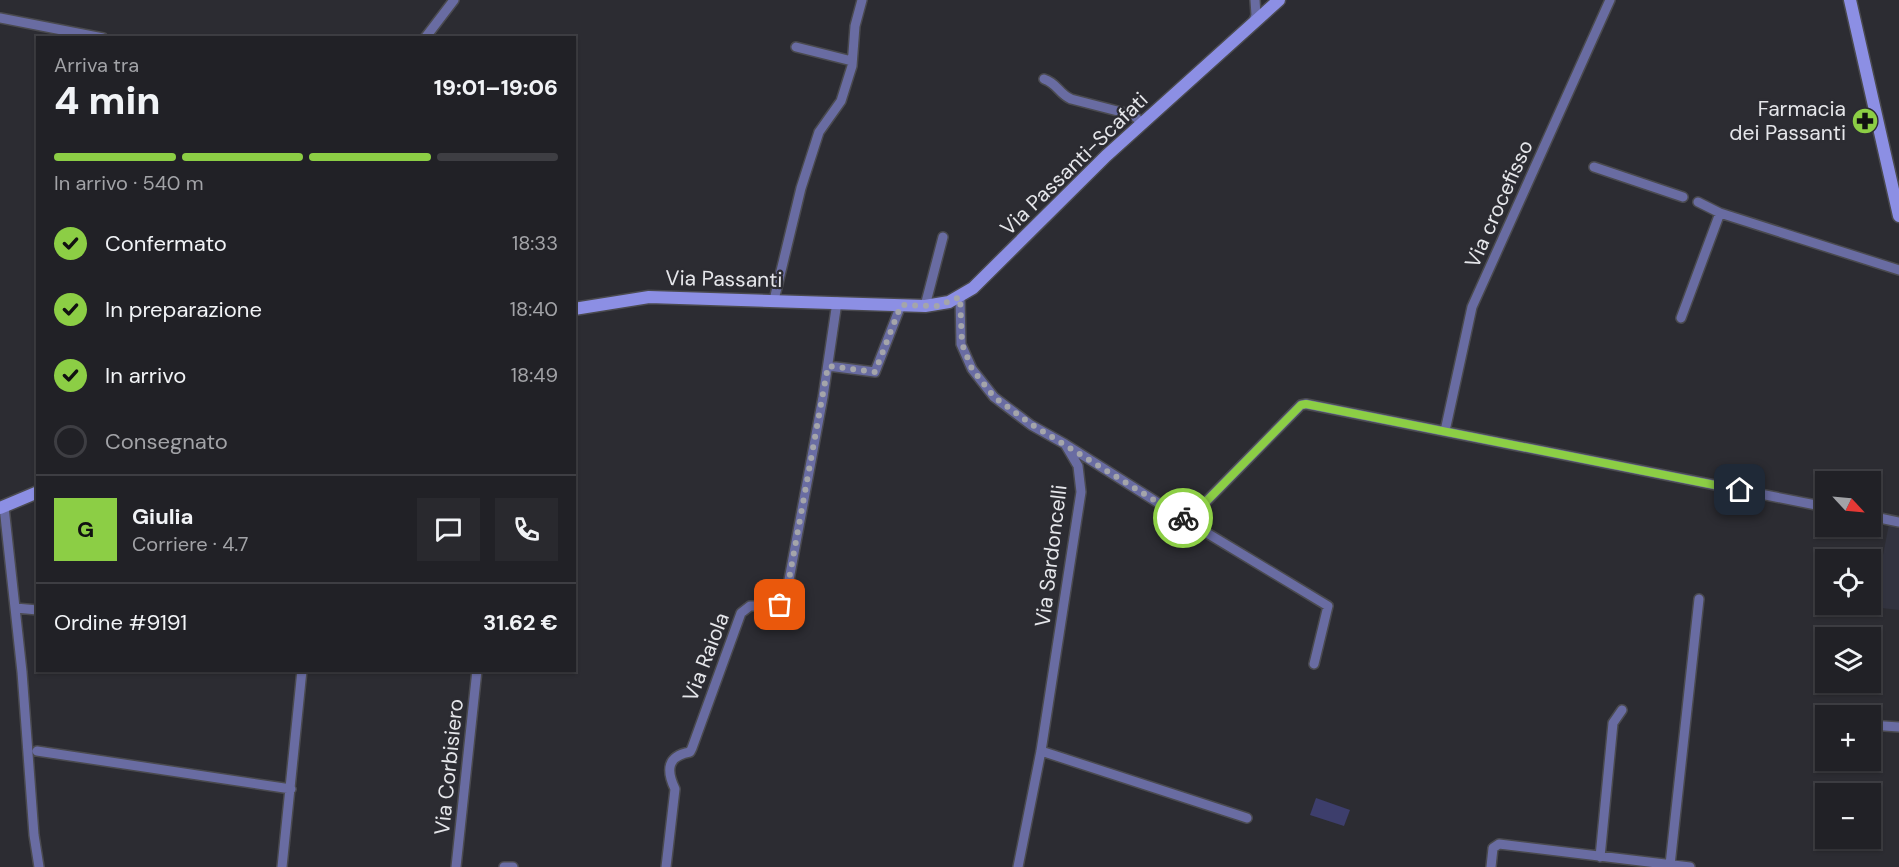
<!DOCTYPE html>
<html lang="it">
<meta charset="utf-8">
<style>
body{margin:0;font-family:"DM Sans",sans-serif;background:#29292e;color:#f1f3f6;height:100vh;display:flex;flex-direction:column;font-size:22px;white-space:nowrap}
*{box-sizing:border-box;margin:0}
p{font-size:20px;color:#a2a3a7}
.icon{flex:none;width:33px;height:33px;fill:none;stroke:currentColor;stroke-width:2;stroke-linecap:round;stroke-linejoin:round}
.map{position:relative;flex:1;overflow:hidden}
.side{position:absolute;left:36px;top:36px;width:540px;height:636px;display:flex;flex-direction:column;background:#212126;border-radius:0px;box-shadow:0 2px 4px #0004,0 0 0 2px #3e3e43}
.side>*{flex:none}
.needle{width:39px;rotate:116deg}
.buttons{position:absolute;left:1815px;top:471px;display:grid;gap:12px}
.buttons a{display:grid;place-items:center;width:66px;height:66px;border-radius:0px;background:#212126;box-shadow:0 2px 4px #0004,0 0 0 2px #3e3e43;font-size:30px}
.pin{position:absolute;display:grid;place-items:center;width:51px;height:51px;color:#fff;margin:-26px;border-radius:12px;box-shadow:0 3px 9px #0006}
.courier{position:absolute;display:grid;place-items:center;width:60px;height:60px;margin:-30px;border:4px solid #8cce45;border-radius:50%;background:#fff;color:#222;box-shadow:0 2px 8px #0007}
.head em{font-style:normal;font-weight:800}
.head div{display:flex;flex-direction:column-reverse}
.head{display:flex;align-items:center;justify-content:space-between;height:102px;padding:0 18px}
h1{font-size:39px;font-weight:800;line-height:45px}
.bar{display:grid;grid-template-columns:repeat(4,1fr);gap:9px 6px;align-content:center;height:72px;padding:0 18px}
.bar i{height:8px;border-radius:4px;background:#3e3e43}
.bar .current{background:#8cce45}
.bar p{grid-column:span 4}
.line{display:flex;align-items:center;gap:15px;padding:0 18px;border-top:2px solid #3e3e43}
.line div{flex:1}
.round{display:grid;place-items:center;flex:none;width:63px;height:63px;border-radius:0px;background:#29292e}
ol{padding:0 18px;list-style:none}
li{display:flex;align-items:center;gap:18px;height:66px}
li p{margin-inline-start:auto}
li .icon{padding:6px;border-radius:50%;background:#8cce45;color:#111;stroke-width:4}
li:last-child{color:#a2a3a7}
li i{width:33px;height:33px;border:3px solid #3e3e43;border-radius:50%}
.map>svg:first-child{display:block}
.built{fill:#32333f}
.green{fill:#3d3e6c}
.lines{fill:none;stroke-linecap:round;stroke-linejoin:round}
.street-casing{stroke:#4a4a4f;stroke-width:12}
.secondary-casing{stroke:#4a4a4f;stroke-width:15}
.street{stroke:#696ca2;stroke-width:9}
.secondary{stroke:#8c8fe4;stroke-width:12}
.done{stroke:#a4a5aa;stroke-width:6;stroke-dasharray:0 10.8}
.route{stroke:#8cce45;stroke-width:8}
.labels{text-anchor:middle;dominant-baseline:central;stroke-width:4.5;stroke-linejoin:round;paint-order:stroke}
.poi-label{font-size:21px;fill:#e5e6ea;stroke:#2c2c32;text-anchor:end}
.street-label{font-size:21px;fill:#e5e6ea;stroke:#2c2c32}
</style>
<div class="map">
<svg width="1899" height="867" viewBox="0 0 1899 867">
<rect width="100%" height="100%" fill="#2c2c32"/>
<path class="built" d="M1889 524 1899 527V610L1873 607Z"/>
<path class="green" d="M1316 798 1350 810 1344 826 1310 815Z"/>
<g class="lines">
<defs>
<path id="street" d="M0 18 103 38
M1253 24 1256 15 1255 0
M425 38 454 0
M796 47 852 61
M1044 79C1057 83 1059 94 1071 99L1133 115 1142 123
M1594 167 1683 197
M1698 202 1720 213
M960 297 961 344 972 369 994 397 1031 425 1065 444 1078 466 1081 492 1041 751 1018 867
M774 300 801 188 819 132 841 101 852 66 855 26 862 0
M925 306 943 237
M1681 318 1720 213 1899 270
M828 366 875 372 901 305
M1445 431 1472 307 1610 0
M1065 444 1187 521 1301 405 1306 404 1826 507
M4 507 22 672 34 835 39 867
M1870 516 1899 522
M1187 521 1328 606 1314 664
M15 608 38 610
M1870 725 1899 727
M37 751 291 789
M1041 751 1247 818
M1600 857 1613 723 1622 710
M1670 865 1699 599
M282 867 302 670
M456 867 477 670
M504 867H513
M666 867 675 789C666 770 667 756 690 752L692 748 741 613 750 606H777L786 596 823 397 837 302
M1491 867 1493 848 1499 844 1690 867"/>
<path id="secondary" d="M1850 0 1899 216
M574 309 649 297 925 306 949 302 973 288 1106 156 1279 0
M0 508 38 492"/>
</defs>
<use href="#street" class="street-casing"/>
<use href="#secondary" class="secondary-casing"/>
<use href="#street" class="street"/>
<use href="#secondary" class="secondary"/>
</g>
<g class="lines">
<path class="done" d="M780 605 786 596 828 366 875 372 901 305 937 306 960 297 962 344 972 369 994 397 1031 424 1183 518"/>
<path class="route" d="M1183 518 1187 521 1301 405 1306 404 1740 490"/>
</g>
<defs>
<symbol id="pharmacy-disc" viewBox="-11 -11 22 22"><circle r="9.5" fill="#8cce45" stroke="#2c2c32"/><path d="M-2-6h4v4h4v4h-4v4h-4v-4h-4v-4h4Z" fill="#111"/></symbol>
</defs>
<g fill-rule="evenodd">
<use href="#pharmacy-disc" x="1850" y="106" width="30" height="30"/>
</g>
<g class="labels">
<g class="poi-label">
<text x="1846" y="109">Farmacia<tspan x="1846" dy="24">dei Passanti</tspan></text>
</g>
<g class="street-label">
<text transform="translate(1074 164) rotate(-44)">Via Passanti-Scafati</text>
<text transform="translate(1499 204) rotate(-66)">Via crocefisso</text>
<text transform="translate(724 279) rotate(1)">Via Passanti</text>
<text transform="translate(1051 556) rotate(-83)">Via Sardoncelli</text>
<text transform="translate(706 657) rotate(-69)">Via Raiola</text>
<text transform="translate(449 767) rotate(-84)">Via Corbisiero</text>
</g>
</g>
</svg>
<div class="buttons">
<a><svg class="needle" viewBox="-14 -14 28 28"><path d="M0-13l5 13h-10z" fill="#e53935"/><path d="M0 13l5-13h-10z" fill="#a2a3a7"/></svg></a>
<a><svg class="icon" aria-label="locate" viewBox="0 0 24 24"><circle cx="12" cy="12" r="6"/><path d="M12 2v4M12 18v4M2 12h4M18 12h4"/></svg></a>
<a><svg class="icon" aria-label="layers" viewBox="0 0 24 24"><path d="M12 4l9 5-9 5-9-5zM3 14l9 5 9-5"/></svg></a>
<a>+</a>
<a>−</a>
</div>
<div class="pin" style="left:780px;top:605px;background:#ea580c"><svg class="icon" aria-label="bag" viewBox="0 0 24 24"><path d="M5 8h14l-1 12H6zM9 8a3 3 0 0 1 6 0"/></svg></div>
<div class="pin" style="left:1740px;top:490px;background:#1f2937"><svg class="icon" aria-label="home" viewBox="0 0 24 24"><path d="M3 11l9-7 9 7M6 9v11h12V9"/></svg></div>
<div class="courier" style="left:1183px;top:518px"><svg class="icon" aria-label="bike" viewBox="0 0 24 24"><circle cx="6" cy="16" r="4"/><circle cx="18" cy="16" r="4"/><path d="M6 16l4-8h5l3 8M10 8l3 8H6M13 5h3"/></svg></div>
<section class="side">
<div class="head"><div><h1>4 min</h1><p>Arriva tra</p></div><em>19:01–19:06</em></div>
<div class="bar"><i class="current"></i><i class="current"></i><i class="current"></i><i></i><p>In arrivo · 540 m</p></div>
<ol>
<li><svg class="icon" aria-label="check" viewBox="0 0 24 24"><path d="M5 12l5 5 9-10"/></svg>Confermato<p>18:33</p></li>
<li><svg class="icon" aria-label="check" viewBox="0 0 24 24"><path d="M5 12l5 5 9-10"/></svg>In preparazione<p>18:40</p></li>
<li><svg class="icon" aria-label="check" viewBox="0 0 24 24"><path d="M5 12l5 5 9-10"/></svg>In arrivo<p>18:49</p></li>
<li><i></i>Consegnato</li>
</ol>
<div class="line" style="height:108px"><b class="round" style="background:#8cce45;color:#111">G</b><div><b>Giulia</b><p>Corriere · 4.7</p></div><a class="round"><svg class="icon" aria-label="chat" viewBox="0 0 24 24"><path d="M4 5h16v11H9l-5 4z"/></svg></a><a class="round"><svg class="icon" aria-label="phone" viewBox="0 0 24 24"><path d="M5 4h4l2 5-3 2q2 4 5 5l2-3 5 2v4C11 20 4 13 5 4z"/></svg></a></div>
<div class="line" style="height:78px"><div>Ordine #9191</div><b>31.62 €</b></div>
</section>
</div>
